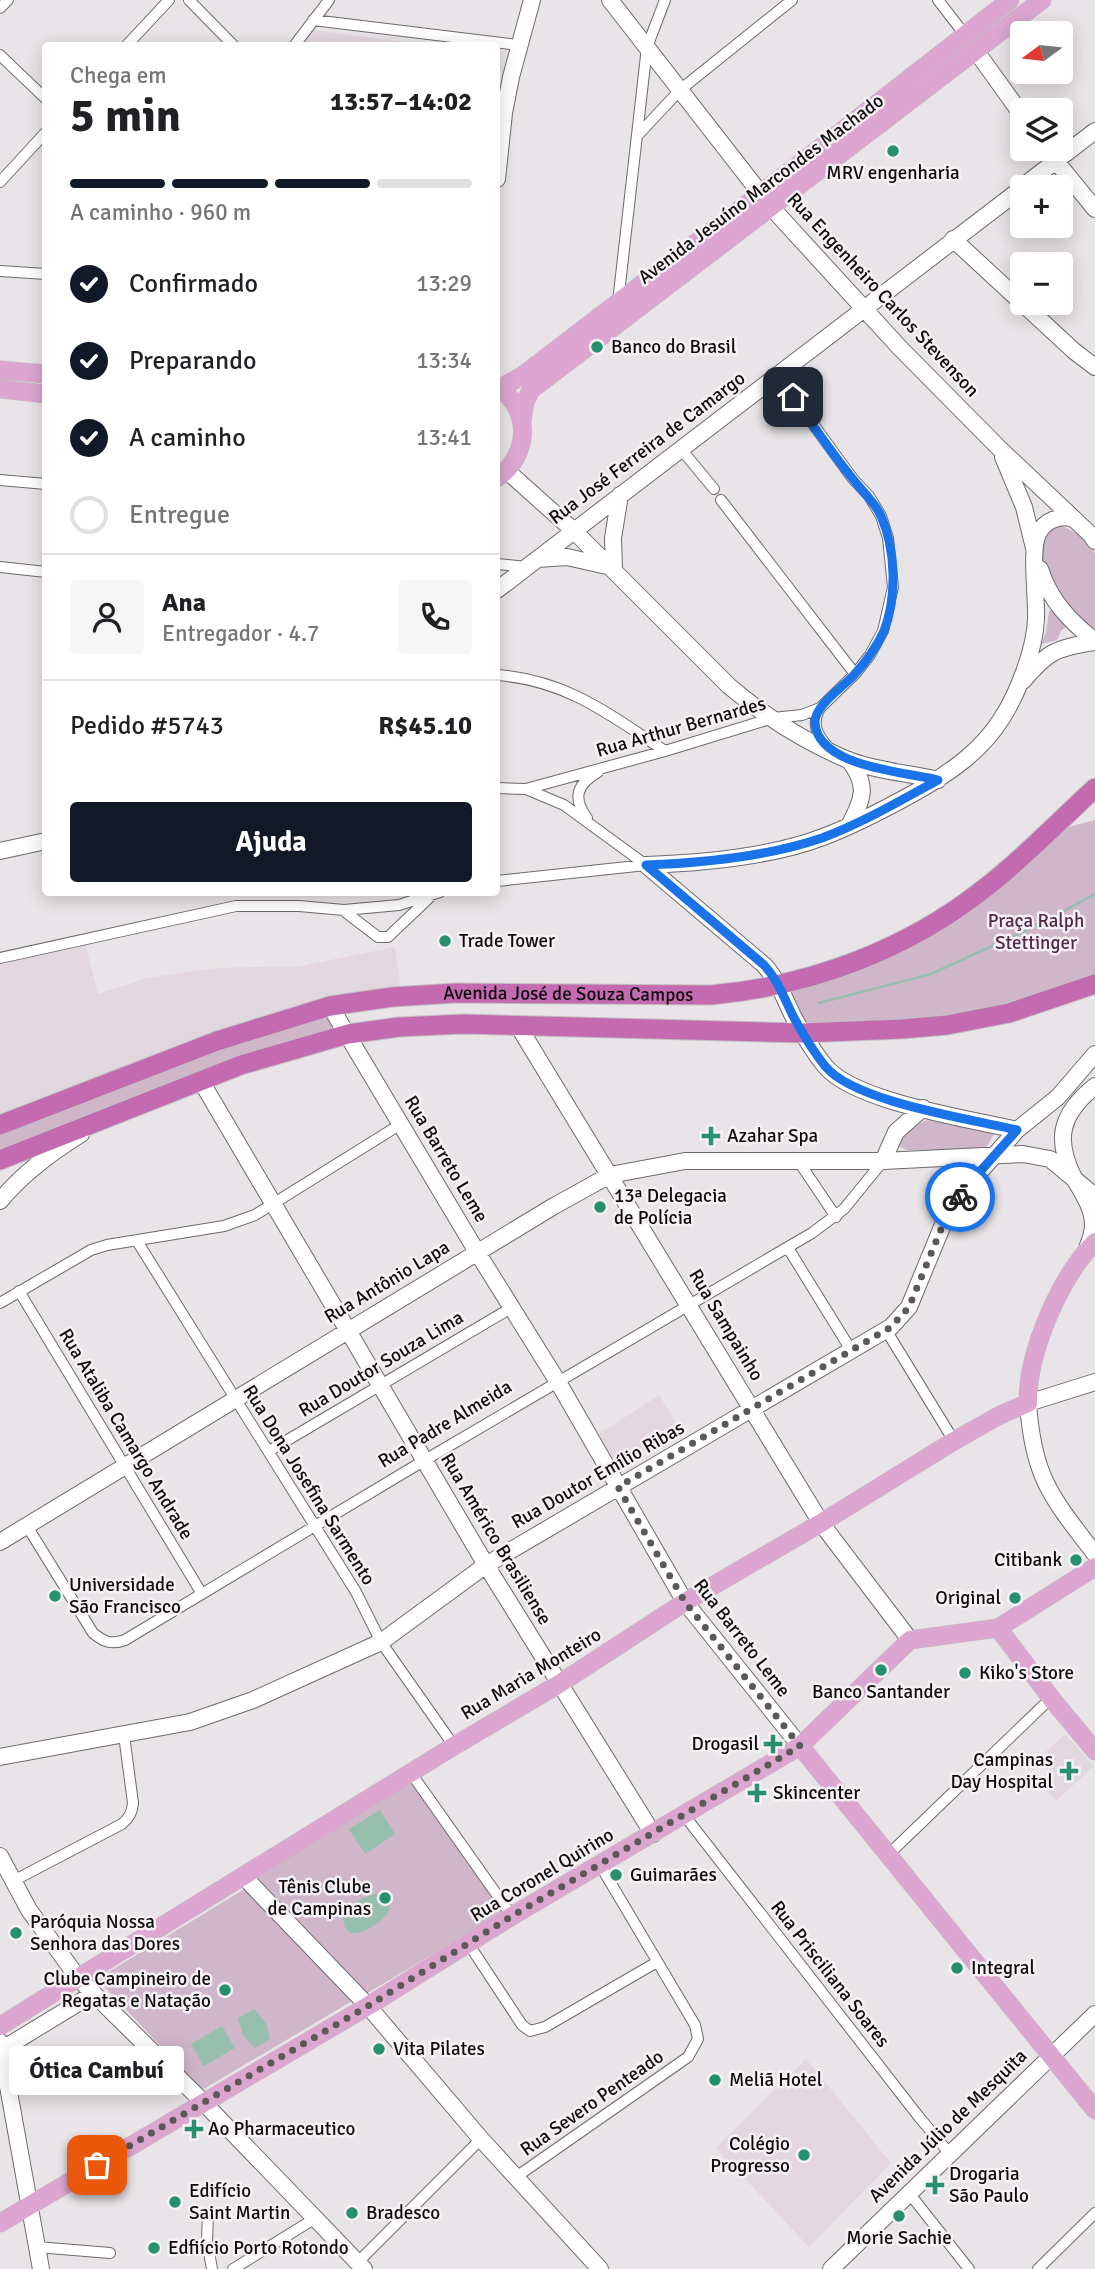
<!DOCTYPE html>
<html lang="pt">
<meta charset="utf-8">
<style>
body{margin:0;font-family:Signika,sans-serif;background:#f6f6f6;color:#202124;height:100vh;display:flex;flex-direction:column;font-size:26px;white-space:nowrap}
*{box-sizing:border-box;margin:0}
p{font-size:23px;color:#757577}
.icon{flex:none;width:38px;height:38px;fill:none;stroke:currentColor;stroke-width:2;stroke-linecap:round;stroke-linejoin:round}
.map{position:relative;flex:1;overflow:hidden}
.sheet{position:absolute;left:42px;top:42px;width:458px;height:854px;display:flex;flex-direction:column;background:#fff;border-radius:7px;box-shadow:0 4px 18px #0003}
.sheet>*{flex:none}
.needle{width:46px;rotate:255deg}
.tools{position:absolute;left:1010px;top:21px;display:grid;gap:14px}
.tools a{display:grid;place-items:center;width:63px;height:63px;border-radius:7px;background:#fff;box-shadow:0 4px 18px #0003;font-size:35px}
.pin{position:absolute;display:grid;place-items:center;width:60px;height:60px;color:#fff;margin:-30px;border-radius:14px;box-shadow:0 4px 10px #0006}
.courier{position:absolute;display:grid;place-items:center;width:70px;height:70px;margin:-35px;border:5px solid #1a73e8;border-radius:50%;background:#fff;color:#222;box-shadow:0 2px 9px #0007}
.bubble{position:absolute;height:49px;border-radius:7px;background:#fff;box-shadow:0 4px 18px #0003;font-size:23px;font-weight:700;line-height:49px;text-align:center}
.headline em{font-style:normal;font-weight:700}
.headline div{display:flex;flex-direction:column-reverse}
.headline{display:flex;align-items:center;justify-content:space-between;height:119px;padding:0 28px}
h1{font-size:46px;font-weight:700;line-height:52px}
.bar{display:grid;grid-template-columns:repeat(4,1fr);gap:10px 7px;align-content:center;height:84px;padding:0 28px}
.bar i{height:9px;border-radius:5px;background:#e0e0e0}
.bar .selected{background:#111827}
.bar p{grid-column:span 4}
.line{display:flex;align-items:center;gap:18px;padding:0 28px;border-top:2px solid #e0e0e0}
.line div{flex:1}
.round{display:grid;place-items:center;flex:none;width:74px;height:74px;border-radius:7px;background:#f6f6f6}
ol{padding:0 28px;list-style:none}
li{display:flex;align-items:center;gap:21px;height:77px}
li p{margin-inline-start:auto}
li .icon{padding:7px;border-radius:50%;background:#111827;color:#fff;stroke-width:4}
li:last-child{color:#757577}
li i{width:38px;height:38px;border:4px solid #e0e0e0;border-radius:50%}
.primary-button{display:flex;gap:14px;margin-top:auto;padding:14px 28px}
.primary-button a{flex:1;height:80px;border-radius:7px;background:#111827;color:#fff;font-size:28px;font-weight:700;line-height:80px;text-align:center}
.map>svg:first-child{display:block}
.built{fill:#e2d7df}
.green{fill:#d0b6c9}
.water{fill:#96bfad}
.lines{fill:none;stroke-linecap:round;stroke-linejoin:round}
.stream{stroke:#96bfad;stroke-width:2.5}
.street-casing{stroke:#6e6a6d;stroke-width:12}
.secondary-casing{stroke:#6e6a6d;stroke-width:18}
.primary-casing{stroke:#c0c0c0;stroke-width:19}
.highway-casing{stroke:#c0c0c0;stroke-width:21}
.street{stroke:#fff;stroke-width:10}
.secondary{stroke:#fff;stroke-width:16}
.primary{stroke:#dca6d0;stroke-width:18}
.highway{stroke:#c46ab1;stroke-width:19}
.done{stroke:#5b5859;stroke-width:7;stroke-dasharray:0 12.6}
.route{stroke:#1a73e8;stroke-width:9}
.poi-dot{fill:#27906e;stroke:#f6f1f5;stroke-width:2.5}
.labels{text-anchor:middle;dominant-baseline:central;stroke-width:5;stroke-linejoin:round;paint-order:stroke}
.poi-label{font-size:19px;fill:#0e0c0d;stroke:#f6f1f5;text-anchor:start}
.street-label{font-size:19px;fill:#0e0c0d;stroke:#f6f1f5}
.park-label{font-size:19px;fill:#53294a;stroke:#f6f1f5}
</style>
<div class="map">
<svg width="1095" height="2269" viewBox="0 0 1095 2269">
<rect width="100%" height="100%" fill="#e9e4e7"/>
<path class="built" d="M314 30 409 43V46H300Z
M84 939 98 994 147 978 216 968 301 966 395 947 401 991 0 1117V962Z
M659 1395 680 1429 619 1467 599 1434Z
M1065 1734 1094 1766 1056 1801 1042 1785 1052 1775 1038 1759Z
M806 2059 891 2163 809 2247 716 2148Z"/>
<path class="green" d="M1062 526C1076 531 1086 541 1095 553V630C1070 616 1011 539 1062 526Z
M1053 609 1068 625 1061 631 1057 640 1041 644 1046 632 1049 611Z
M1095 820V974L1041 993 959 1016 803 1027 787 989 903 952 984 897 1057 830Z
M329 1011 341 1031 0 1156V1130Z
M928 1120 994 1134 984 1151 906 1150 899 1146C906 1131 912 1126 928 1120Z
M411 1782 504 1912 366 1994 256 1879Z
M246 1888 354 2000 202 2090 97 1979Z"/>
<path class="water" d="M380 1810 395 1834 365 1854 349 1829Z
M376 1894C412 1902 370 1935 351 1933L345 1928 343 1918C350 1904 361 1897 376 1894Z
M254 2009 266 2023 270 2039 255 2048 243 2035 238 2018Z
M222 2026 235 2048 204 2066 191 2044Z"/>
<g class="lines">
<path class="stream" d="M819 1003 931 974 1040 924 1095 894"/>
<defs>
<path id="street" d="M189 0 234 46
M938 0 965 35
M0 8 8 0
M313 20 518 45
M126 46 169 0
M294 46 329 0
M0 55 46 99
M637 136 680 90 792 0
M0 182 46 132
M0 271 46 274
M618 302 647 47 665 0
M681 449 714 489
M0 480 46 484
M721 500 855 674
M497 564 527 567
M0 567 46 572
M497 675C566 680 609 714 665 751
M820 708C811 724 817 735 829 748
M497 788 526 789 665 751 773 718 802 715 820 708 855 674 870 655 883 631 893 587 888 538 881 516 869 496 853 479 778 376
M526 789 564 805 646 865
M587 818C572 798 577 784 598 772
M497 881 646 865
M344 911 378 937H388L429 898
M0 958 236 906H299L344 910 399 905 440 892
M799 1162 836 1217
M137 1241 356 1592 381 1642 454 1746
M788 1248 851 1350
M19 1291 202 1594
M0 1303 91 1250 107 1245 224 1226 255 1215 401 1124
M886 1330 954 1441
M269 1451 511 1308
M27 1526 93 1633C104 1642 111 1645 125 1640L425 1460 812 1233 844 1209 883 1161
M411 1773 512 1916
M684 1815 919 2117 950 2154
M889 1854 1051 1698
M13 1881 122 1824C129 1818 132 1813 133 1803L124 1735
M468 1943 522 2025 530 2031 545 2027 657 1962
M516 2177 688 2057 698 2039 695 2025 600 1865
M909 2193 969 2269
M208 2213 207 2241 212 2269
M37 2247 110 2253
M358 2262 481 2139
M233 2269 314 2219
M1038 2269 1095 2213"/>
<path id="secondary" d="M610 0 771 207 900 348 1000 449 1091 535 1095 541
M976 51 1022 115
M1046 149 1095 209
M497 179 504 113 511 77 532 0
M1022 187 1095 131
M953 239 1074 351 1095 367
M1003 457 1024 507 1034 548
M507 471 573 530 729 686C764 716 806 742 848 760 876 771 909 773 938 780
M537 559 567 557 607 566
M1040 569C1050 601 1070 621 1095 641
M614 570 613 538 620 495
M497 590 1022 188
M1023 681C1048 651 1056 648 1095 642
M849 760C869 786 863 798 849 826
M0 851 46 841
M646 865C702 863 771 857 823 837 855 825 885 809 914 793 948 774 981 752 1002 718 1018 693 1035 649 1036 619 1037 598 1030 550 1038 534 1044 521 1060 514 1073 519
M646 865 764 965C778 980 784 998 793 1016 802 1033 813 1051 825 1066 854 1102 971 1119 1017 1130
M330 1006 477 1252 558 1382 685 1602 800 1746
M517 1024 821 1523 910 1640
M201 1081 486 1565 653 1834
M883 1161 896 1132 923 1108
M0 1201C23 1173 51 1153 81 1134
M1086 1251C1089 1243 1093 1234 1093 1225 1093 1208 1083 1194 1075 1180 1054 1140 1060 1114 1095 1086
M1095 1382 1028 1403C1033 1477 1051 1497 1095 1554
M0 1542 554 1206 610 1175 685 1161H883L1023 1154 1050 1159 1095 1196
M0 1757 190 1722 253 1700 381 1642 486 1565 891 1327 909 1307 942 1227 968 1185 1017 1130 1058 1097 1095 1054
M0 1856 29 1910 78 1978 203 2102 364 2269
M244 1877 368 2006 481 2139 600 2269
M0 2042 41 2269
M1 2050 93 1994
M831 2269 1095 2014"/>
<path id="primary" d="M0 370 46 374
M497 387C532 409 530 455 497 478
M500 388 522 376 820 148 1010 0
M0 389 46 394
M522 421 525 402 531 390C702 260 873 131 1042 0
M998 1628 1051 1698 1095 1751
M800 1746 1095 2110
M0 2026 454 1746 559 1684 685 1602 821 1523 954 1441 1000 1415 1028 1403C1027 1353 1060 1277 1095 1242
M0 2223 368 2006 512 1916 800 1746 910 1640 998 1628 1095 1567"/>
<g id="highway">
<path id="s1" d="M0 1125 217 1041 330 1006 392 997 456 993 711 995C810 986 907 950 985 888 1024 858 1059 821 1095 788"/>
<path d="M0 1160 241 1065 348 1034 399 1027 464 1024 803 1033 902 1029 947 1025 1009 1013 1095 984"/>
</g>
</defs>
<use href="#street" class="street-casing"/>
<use href="#secondary" class="secondary-casing"/>
<use href="#primary" class="primary-casing"/>
<use href="#highway" class="highway-casing"/>
<use href="#street" class="street"/>
<use href="#secondary" class="secondary"/>
<use href="#primary" class="primary"/>
<use href="#highway" class="highway"/>
</g>
<g class="lines">
<path class="done" d="M97 2165 368 2006 512 1916 800 1746 685 1602 618 1487 891 1327 909 1307 942 1227 960 1197"/>
<path class="route" d="M793 397C812 424 831 452 852 478 862 491 874 501 881 516 896 550 897 597 884 631 877 646 865 663 854 675 843 687 814 706 815 723 818 767 905 772 938 780 900 801 862 823 822 838 766 857 704 863 646 865L764 965C778 980 784 998 793 1016 802 1033 813 1051 825 1066 854 1102 971 1119 1017 1130L968 1185 960 1197"/>
</g>
<g class="poi-dot">
<circle cx="893" cy="151" r="7"/>
<circle cx="597" cy="347" r="7"/>
<circle cx="445" cy="941" r="7"/>
<path d="M707.5 1125.5h7v7h7v7h-7v7h-7v-7h-7v-7h7z"/>
<circle cx="600" cy="1207" r="7"/>
<circle cx="1076" cy="1560" r="7"/>
<circle cx="55" cy="1596" r="7"/>
<circle cx="1015" cy="1598" r="7"/>
<circle cx="881" cy="1670" r="7"/>
<circle cx="965" cy="1673" r="7"/>
<path d="M769.5 1733.5h7v7h7v7h-7v7h-7v-7h-7v-7h7z"/>
<path d="M1065.5 1760.5h7v7h7v7h-7v7h-7v-7h-7v-7h7z"/>
<path d="M753.5 1782.5h7v7h7v7h-7v7h-7v-7h-7v-7h7z"/>
<circle cx="616" cy="1875" r="7"/>
<circle cx="385" cy="1898" r="7"/>
<circle cx="16" cy="1933" r="7"/>
<circle cx="957" cy="1968" r="7"/>
<circle cx="225" cy="1990" r="7"/>
<circle cx="379" cy="2049" r="7"/>
<circle cx="715" cy="2080" r="7"/>
<path d="M190.5 2118.5h7v7h7v7h-7v7h-7v-7h-7v-7h7z"/>
<circle cx="804" cy="2155" r="7"/>
<path d="M931.5 2174.5h7v7h7v7h-7v7h-7v-7h-7v-7h7z"/>
<circle cx="175" cy="2202" r="7"/>
<circle cx="352" cy="2213" r="7"/>
<circle cx="899" cy="2216" r="7"/>
<circle cx="154" cy="2248" r="7"/>
</g>
<g class="labels">
<g class="poi-label">
<text x="893" y="173" text-anchor="middle">MRV engenharia</text>
<text x="611" y="347">Banco do Brasil</text>
<text x="459" y="941">Trade Tower</text>
<text x="727" y="1136">Azahar Spa</text>
<text x="614" y="1196">13ª Delegacia<tspan x="614" dy="22">de Polícia</tspan></text>
<text x="1062" y="1560" text-anchor="end">Citibank</text>
<text x="69" y="1585">Universidade<tspan x="69" dy="22">São Francisco</tspan></text>
<text x="1001" y="1598" text-anchor="end">Original</text>
<text x="979" y="1673">Kiko's Store</text>
<text x="881" y="1692" text-anchor="middle">Banco Santander</text>
<text x="759" y="1744" text-anchor="end">Drogasil</text>
<text x="1053" y="1760" text-anchor="end">Campinas<tspan x="1053" dy="22">Day Hospital</tspan></text>
<text x="773" y="1793">Skincenter</text>
<text x="630" y="1875">Guimarães</text>
<text x="371" y="1887" text-anchor="end">Tênis Clube<tspan x="371" dy="22">de Campinas</tspan></text>
<text x="30" y="1922">Paróquia Nossa<tspan x="30" dy="22">Senhora das Dores</tspan></text>
<text x="971" y="1968">Integral</text>
<text x="211" y="1979" text-anchor="end">Clube Campineiro de<tspan x="211" dy="22">Regatas e Natação</tspan></text>
<text x="393" y="2049">Vita Pilates</text>
<text x="729" y="2080">Meliã Hotel</text>
<text x="208" y="2129">Ao Pharmaceutico</text>
<text x="790" y="2144" text-anchor="end">Colégio<tspan x="790" dy="22">Progresso</tspan></text>
<text x="949" y="2174">Drogaria<tspan x="949" dy="22">São Paulo</tspan></text>
<text x="189" y="2191">Edifício<tspan x="189" dy="22">Saint Martin</tspan></text>
<text x="366" y="2213">Bradesco</text>
<text x="899" y="2238" text-anchor="middle">Morie Sachie</text>
<text x="168" y="2248">Edfiício Porto Rotondo</text>
</g>
<g class="street-label">
<text transform="translate(761 189) rotate(-37)">Avenida Jesuíno Marcondes Machado</text>
<text transform="translate(883 295) rotate(47)">Rua Engenheiro Carlos Stevenson</text>
<text transform="translate(647 448) rotate(-37)">Rua José Ferreira de Camargo</text>
<text transform="translate(681 727) rotate(-16)">Rua Arthur Bernardes</text>
<text stroke="none"><textPath href="#s1" startOffset="590">Avenida José de Souza Campos</textPath></text>
<text transform="translate(446 1159) rotate(59)">Rua Barreto Leme</text>
<text transform="translate(387 1282) rotate(-31)">Rua Antônio Lapa</text>
<text transform="translate(726 1325) rotate(59)">Rua Sampainho</text>
<text transform="translate(381 1364) rotate(-31)">Rua Doutor Souza Lima</text>
<text transform="translate(445 1424) rotate(-31)">Rua Padre Almeida</text>
<text transform="translate(126 1434) rotate(59)">Rua Ataliba Camargo Andrade</text>
<text transform="translate(598 1475) rotate(-30)">Rua Doutor Emílio Ribas</text>
<text transform="translate(309 1485) rotate(58)">Rua Dona Josefina Sarmento</text>
<text transform="translate(496 1539) rotate(59)">Rua Américo Brasiliense</text>
<text transform="translate(742 1638) rotate(52)">Rua Barreto Leme</text>
<text transform="translate(531 1674) rotate(-31)">Rua Maria Monteiro</text>
<text transform="translate(542 1875) rotate(-31)">Rua Coronel Quirino</text>
<text transform="translate(830 1974) rotate(52)">Rua Prisciliana Soares</text>
<text transform="translate(592 2103) rotate(-35)">Rua Severo Penteado</text>
<text transform="translate(948 2126) rotate(-44)">Avenida Júlio de Mesquita</text>
</g>
<g class="park-label">
<text x="1036" y="921">Praça Ralph<tspan x="1036" dy="22">Stettinger</tspan></text>
</g>
</g>
</svg>
<div class="tools">
<a><svg class="needle" viewBox="-14 -14 28 28"><path d="M0-13l5 13h-10z" fill="#e53935"/><path d="M0 13l5-13h-10z" fill="#757577"/></svg></a>
<a><svg class="icon" aria-label="layers" viewBox="0 0 24 24"><path d="M12 4l9 5-9 5-9-5zM3 14l9 5 9-5"/></svg></a>
<a>+</a>
<a>−</a>
</div>
<div class="pin" style="left:97px;top:2165px;background:#ea580c"><svg class="icon" aria-label="bag" viewBox="0 0 24 24"><path d="M5 8h14l-1 12H6zM9 8a3 3 0 0 1 6 0"/></svg></div>
<div class="pin" style="left:793px;top:397px;background:#1f2937"><svg class="icon" aria-label="home" viewBox="0 0 24 24"><path d="M3 11l9-7 9 7M6 9v11h12V9"/></svg></div>
<div class="courier" style="left:960px;top:1197px"><svg class="icon" aria-label="bike" viewBox="0 0 24 24"><circle cx="6" cy="16" r="4"/><circle cx="18" cy="16" r="4"/><path d="M6 16l4-8h5l3 8M10 8l3 8H6M13 5h3"/></svg></div>
<div class="bubble" style="left:9px;top:2046px;width:175px">Ótica Cambuí</div>
<section class="sheet">
<div class="headline"><div><h1>5 min</h1><p>Chega em</p></div><em>13:57–14:02</em></div>
<div class="bar"><i class="selected"></i><i class="selected"></i><i class="selected"></i><i></i><p>A caminho · 960 m</p></div>
<ol>
<li><svg class="icon" aria-label="check" viewBox="0 0 24 24"><path d="M5 12l5 5 9-10"/></svg>Confirmado<p>13:29</p></li>
<li><svg class="icon" aria-label="check" viewBox="0 0 24 24"><path d="M5 12l5 5 9-10"/></svg>Preparando<p>13:34</p></li>
<li><svg class="icon" aria-label="check" viewBox="0 0 24 24"><path d="M5 12l5 5 9-10"/></svg>A caminho<p>13:41</p></li>
<li><i></i>Entregue</li>
</ol>
<div class="line" style="height:126px"><a class="round"><svg class="icon" aria-label="person" viewBox="0 0 24 24"><circle cx="12" cy="8" r="4"/><path d="M4 21q1-7 8-7t8 7"/></svg></a><div><b>Ana</b><p>Entregador · 4.7</p></div><a class="round"><svg class="icon" aria-label="phone" viewBox="0 0 24 24"><path d="M5 4h4l2 5-3 2q2 4 5 5l2-3 5 2v4C11 20 4 13 5 4z"/></svg></a></div>
<div class="line" style="height:91px"><div>Pedido #5743</div><b>R$45.10</b></div>
<div class="primary-button"><a>Ajuda</a></div>
</section>
</div>
